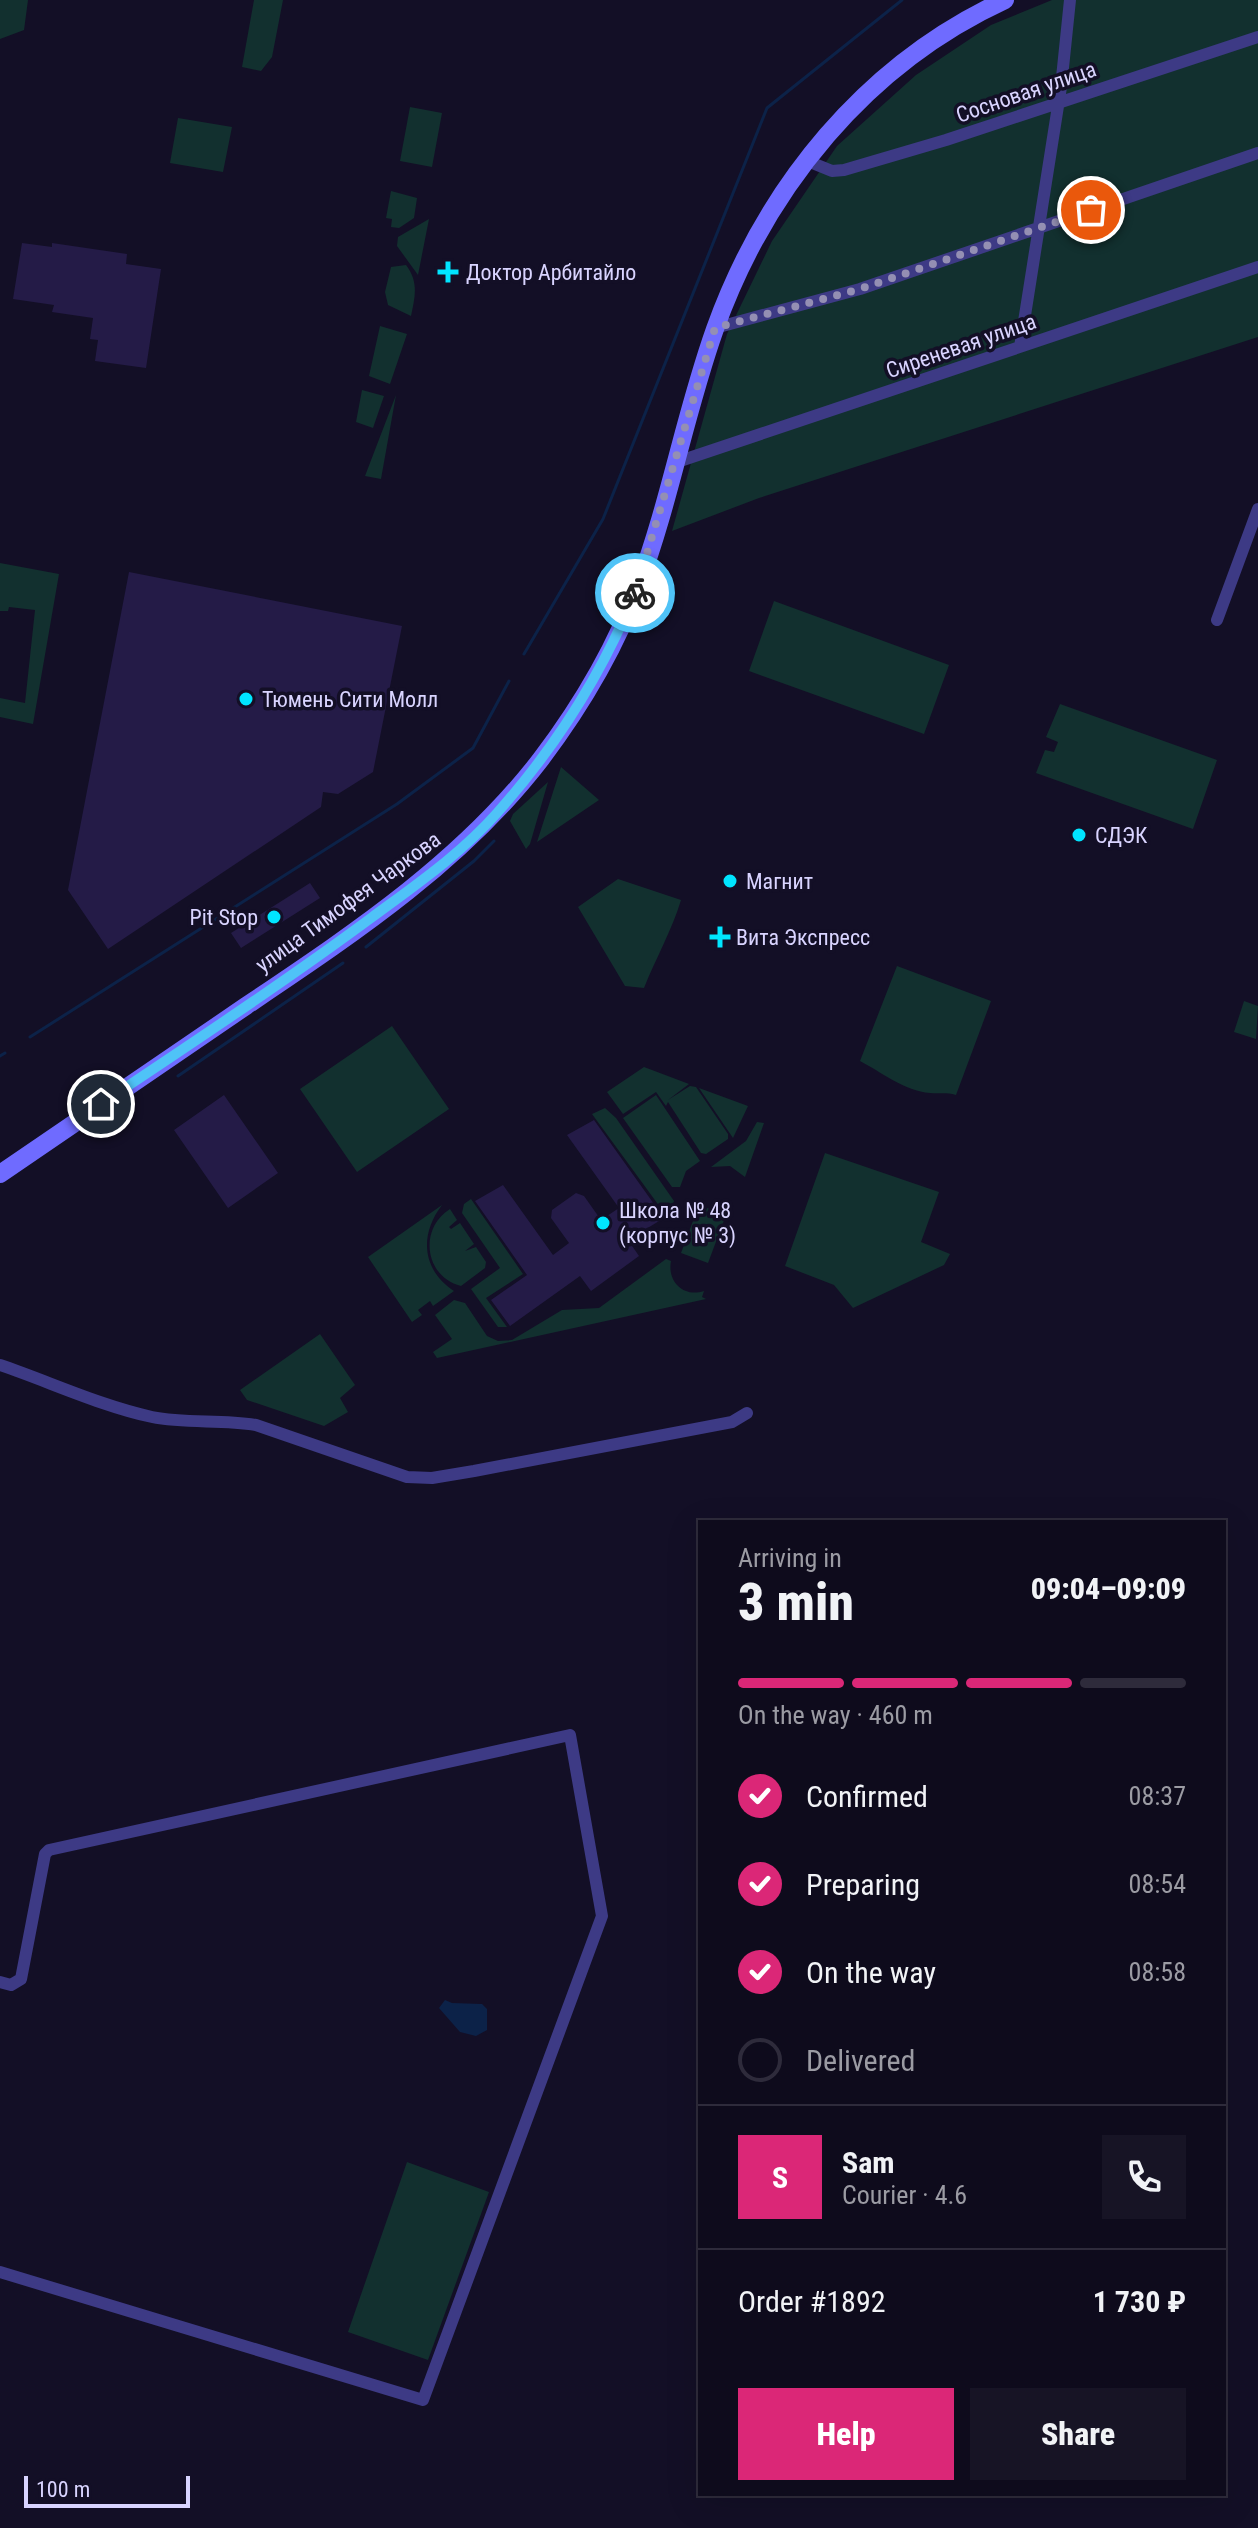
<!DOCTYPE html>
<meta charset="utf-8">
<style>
body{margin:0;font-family:"Roboto Condensed",sans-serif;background:#171425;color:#f1f3f6;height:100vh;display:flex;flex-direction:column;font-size:30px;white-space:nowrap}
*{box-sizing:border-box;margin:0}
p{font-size:26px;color:#9b9ba3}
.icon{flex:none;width:44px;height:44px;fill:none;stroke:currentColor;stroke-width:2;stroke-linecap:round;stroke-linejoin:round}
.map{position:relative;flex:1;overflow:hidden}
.sheet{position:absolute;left:698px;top:1520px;width:528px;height:976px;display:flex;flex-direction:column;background:#0e0b1c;border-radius:0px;box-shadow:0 8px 32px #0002,0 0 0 2px #2e2b3b}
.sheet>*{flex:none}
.scale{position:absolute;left:24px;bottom:20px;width:166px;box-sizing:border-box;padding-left:8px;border:4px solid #d9d4ff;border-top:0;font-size:22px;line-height:28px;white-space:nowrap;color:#d9d4ff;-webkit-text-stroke:6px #130f26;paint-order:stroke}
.pin{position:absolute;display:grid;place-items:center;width:68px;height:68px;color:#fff;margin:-34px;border:4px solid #fff;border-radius:50%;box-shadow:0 2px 8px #0007}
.courier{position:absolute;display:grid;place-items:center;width:80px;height:80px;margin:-40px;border:6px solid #4fc3f7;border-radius:50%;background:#fff;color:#222;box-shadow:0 2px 10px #0007}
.overview em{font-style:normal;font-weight:800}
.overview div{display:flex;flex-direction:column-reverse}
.overview{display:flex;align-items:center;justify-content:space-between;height:136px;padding:0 40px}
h1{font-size:52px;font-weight:800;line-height:60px}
.bar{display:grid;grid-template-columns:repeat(4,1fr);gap:12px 8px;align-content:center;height:96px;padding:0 40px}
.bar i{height:10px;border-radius:6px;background:#2e2b3b}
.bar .active{background:#db2777}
.bar p{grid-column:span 4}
.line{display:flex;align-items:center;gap:20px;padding:0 40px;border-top:2px solid #2e2b3b}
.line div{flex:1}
.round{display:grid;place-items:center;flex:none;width:84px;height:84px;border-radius:0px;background:#171425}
ol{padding:0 40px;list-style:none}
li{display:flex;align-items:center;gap:24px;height:88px}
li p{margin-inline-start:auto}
li .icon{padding:8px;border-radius:50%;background:#db2777;color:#fff;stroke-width:4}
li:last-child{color:#9b9ba3}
li i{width:44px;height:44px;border:4px solid #2e2b3b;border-radius:50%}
.cta{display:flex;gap:16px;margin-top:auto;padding:16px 40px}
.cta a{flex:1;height:92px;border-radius:0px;background:#db2777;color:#fff;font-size:32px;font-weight:800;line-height:92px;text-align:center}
.cta a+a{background:#171425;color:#f1f3f6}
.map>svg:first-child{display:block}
.green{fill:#12302f}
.water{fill:#0c2248}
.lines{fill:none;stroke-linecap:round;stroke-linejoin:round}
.stream{stroke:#0c2248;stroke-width:3}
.building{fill:#241b47}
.minor{stroke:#3d3a85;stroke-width:12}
.secondary{stroke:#6f6bff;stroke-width:18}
.done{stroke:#948fb3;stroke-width:8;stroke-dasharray:0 14.4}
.route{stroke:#4fc3f7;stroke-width:10}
.poi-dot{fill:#00e5ff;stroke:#130f26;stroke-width:3}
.labels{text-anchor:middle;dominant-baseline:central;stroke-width:7;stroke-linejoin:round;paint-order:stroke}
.street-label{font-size:22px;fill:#d9d4ff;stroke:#130f26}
.poi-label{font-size:22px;fill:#d9d4ff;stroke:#130f26;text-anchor:start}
</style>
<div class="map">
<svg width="1258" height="2528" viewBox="0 0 1258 2528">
<rect width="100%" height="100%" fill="#130f26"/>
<path class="green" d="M0 0H28L24 30 0 39Z
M254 0H283L272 57 261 71 242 67Z
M1052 0H1258V337L759 498 672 531 727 334 772 241 837 146 916 75 991 25Z
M410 107 442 113 432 167 400 161Z
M178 118 232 127 223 172 170 163Z
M391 191 417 198 414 218 399 228 391 227 392 219 386 218Z
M429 219 418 275 397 246 398 237Z
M406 265C419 282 415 297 411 316L388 305 385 292 391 267Z
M380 326 407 334 390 384 369 376Z
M362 390 384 396 373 428 356 422Z
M396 395 381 479 365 476Z
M0 563 59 574 33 724 0 717V698L25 703 35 610 9 607 8 611H0Z
M774 601 949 665 924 734 749 671Z
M1060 704 1217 760 1193 829 1036 773 1045 750 1054 752 1058 742 1046 737Z
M561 767 599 800 537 842Z
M548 782 530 844 526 849 510 821 513 814Z
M618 879 681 900C672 930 656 958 644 988L625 986 578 907Z
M897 966 991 1001 956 1095C946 1092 940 1094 930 1093 905 1091 881 1072 860 1061Z
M1244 1001 1258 1006 1256 1039 1234 1032Z
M392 1026 449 1109 357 1172 300 1089Z
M644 1067 689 1084 668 1100 690 1086 696 1087 728 1134V1139L706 1154 701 1153 668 1102 666 1106 656 1092 623 1114 607 1092Z
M699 1088 748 1106 733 1138Z
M656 1095 700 1161 686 1171 680 1187H672L623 1118Z
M605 1108 616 1118 674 1201 668 1218 592 1114Z
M757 1122 764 1123 745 1177 730 1166 711 1167 746 1141Z
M825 1153 939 1192 921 1242 950 1254 944 1265 853 1308 834 1285 785 1266Z
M471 1199 523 1274 486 1298 507 1327H498L471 1289 500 1268 462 1213 464 1204Z
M442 1205C419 1235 422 1270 454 1291L433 1306 430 1301 418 1310 422 1315 412 1322 368 1257Z
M699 1205 726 1215 708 1263 681 1253Z
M450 1209 457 1220 449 1227 451 1229 460 1223 474 1244 465 1251 476 1247 486 1262 485 1268 461 1286C425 1277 418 1229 450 1209Z
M666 1259 671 1261C667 1281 683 1298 704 1291L702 1297 706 1299 437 1358 433 1352 452 1339 435 1315 454 1300 465 1303 487 1336 498 1341 512 1340 562 1310 599 1308Z
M320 1334 355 1385 340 1398 348 1412 324 1426 247 1400 240 1390Z
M407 2162 489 2192 428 2360 348 2332Z"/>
<path class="water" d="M445 2000 452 2003 482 2004 487 2009V2030L476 2036 460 2032 439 2008Z"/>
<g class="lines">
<path class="stream" d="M524 654 603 519 767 108 902 0
M366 947 474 861 494 841
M30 1037 397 804 473 748 509 681
M0 1056 5 1053
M178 1076 343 963"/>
</g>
<path class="building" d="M22 243 52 247V243L127 254 126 264 161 269 146 368 95 361 98 340 90 339 93 318 52 312 54 305 13 299Z
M129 572 402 626 373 772 338 794 323 792 321 807 108 949 68 890Z
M310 883 320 898 241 948 231 933Z
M224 1095 278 1173 228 1208 174 1130Z
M594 1120 664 1218 628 1240 639 1256 591 1291 580 1276 510 1326 491 1300 527 1275 475 1201 503 1185 553 1255 569 1243 551 1218 552 1210 576 1193 584 1196 601 1220 619 1208 567 1135Z"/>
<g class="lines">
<path class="minor" d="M805 160 832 171 844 170 946 140 1258 37
M715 328 860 289 1258 153
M1020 347 1061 87 1070 0
M677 462 1258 267
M1217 620 1258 509
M0 1365C50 1382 101 1406 152 1417 186 1424 221 1419 256 1425L407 1477 432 1478 474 1471 732 1422 747 1413
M0 1982 11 1985 21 1979 45 1854 49 1850 570 1735 602 1916 423 2400 0 2272"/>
<path class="secondary" d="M0 1174C82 1118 164 1062 246 1006 353 934 462 862 541 759 581 706 616 647 639 584 670 501 685 413 715 329 766 187 866 64 1005 0"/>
</g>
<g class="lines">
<path class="done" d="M635 593 715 328 860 289 1091 210"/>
<path class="route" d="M101 1104C192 1043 283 983 371 918 414 886 461 854 497 813 555 748 602 674 635 593"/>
</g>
<g class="poi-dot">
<path d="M444 260h8v8h8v8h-8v8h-8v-8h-8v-8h8z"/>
<circle cx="246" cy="699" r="8"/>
<circle cx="1079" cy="835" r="8"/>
<circle cx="730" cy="881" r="8"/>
<circle cx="274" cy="917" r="8"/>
<path d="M716 925h8v8h8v8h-8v8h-8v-8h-8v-8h8z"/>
<circle cx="603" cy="1223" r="8"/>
</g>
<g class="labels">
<g class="street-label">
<text transform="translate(1026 92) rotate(-19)">Сосновая улица</text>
<text transform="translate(961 346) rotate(-19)">Сиреневая улица</text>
<text transform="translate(348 902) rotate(-36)">улица Тимофея Чаркова</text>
</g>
<g class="poi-label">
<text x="466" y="272">Доктор Арбитайло</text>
<text x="262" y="699">Тюмень Сити Молл</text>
<text x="1095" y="835">СДЭК</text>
<text x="746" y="881">Магнит</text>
<text x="258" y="917" text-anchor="end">Pit Stop</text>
<text x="736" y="937">Вита Экспресс</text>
<text x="619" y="1210">Школа № 48<tspan x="619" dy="25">(корпус № 3)</tspan></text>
</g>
</g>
</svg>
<div class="scale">100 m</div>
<div class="pin" style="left:1091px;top:210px;background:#ea580c"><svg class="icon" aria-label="bag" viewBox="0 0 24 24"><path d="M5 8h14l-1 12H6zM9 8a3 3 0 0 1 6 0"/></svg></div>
<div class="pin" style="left:101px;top:1104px;background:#1f2937"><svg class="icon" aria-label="home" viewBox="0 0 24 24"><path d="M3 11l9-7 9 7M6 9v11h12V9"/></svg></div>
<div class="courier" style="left:635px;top:593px"><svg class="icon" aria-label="bike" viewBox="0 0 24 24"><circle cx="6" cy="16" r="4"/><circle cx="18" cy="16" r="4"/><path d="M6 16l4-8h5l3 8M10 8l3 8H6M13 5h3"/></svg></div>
<section class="sheet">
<div class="overview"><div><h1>3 min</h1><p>Arriving in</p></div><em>09:04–09:09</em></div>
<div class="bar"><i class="active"></i><i class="active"></i><i class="active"></i><i></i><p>On the way · 460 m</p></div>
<ol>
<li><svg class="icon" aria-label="check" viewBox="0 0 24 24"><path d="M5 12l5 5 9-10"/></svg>Confirmed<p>08:37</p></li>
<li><svg class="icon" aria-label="check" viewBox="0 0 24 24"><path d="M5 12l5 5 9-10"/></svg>Preparing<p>08:54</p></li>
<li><svg class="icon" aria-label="check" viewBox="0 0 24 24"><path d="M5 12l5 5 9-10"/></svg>On the way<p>08:58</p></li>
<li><i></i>Delivered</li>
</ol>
<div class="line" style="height:144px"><b class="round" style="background:#db2777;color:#fff">S</b><div><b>Sam</b><p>Courier · 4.6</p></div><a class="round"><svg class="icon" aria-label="phone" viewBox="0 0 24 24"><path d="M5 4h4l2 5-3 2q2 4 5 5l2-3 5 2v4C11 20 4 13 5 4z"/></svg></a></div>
<div class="line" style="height:104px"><div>Order #1892</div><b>1 730 ₽</b></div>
<div class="cta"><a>Help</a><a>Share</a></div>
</section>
</div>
